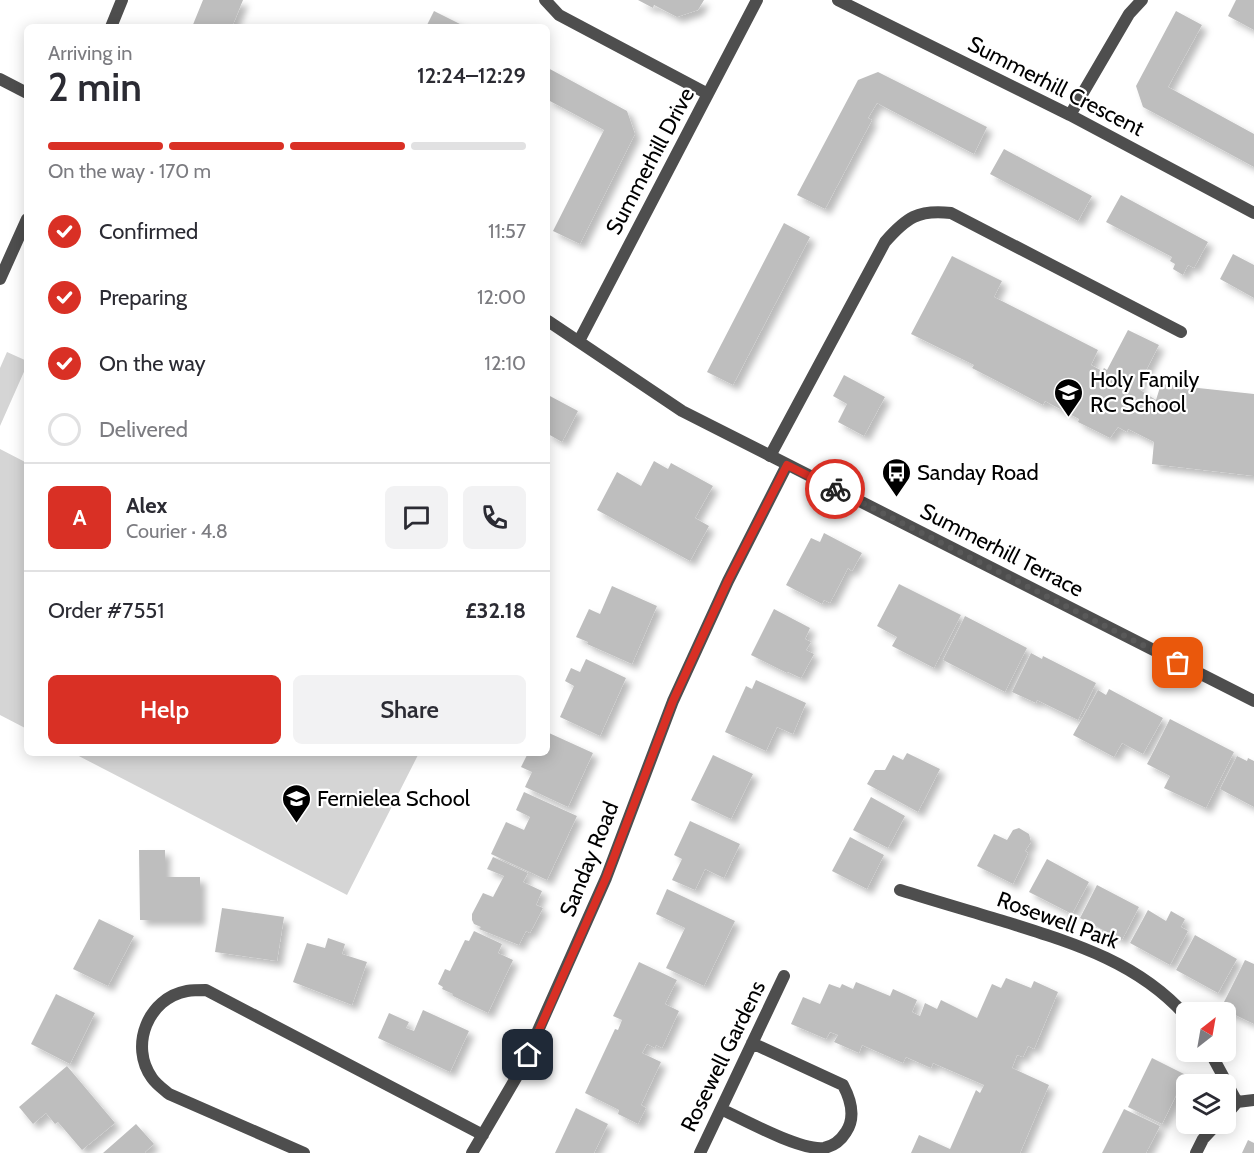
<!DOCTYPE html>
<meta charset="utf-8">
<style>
body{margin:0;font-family:Cabin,sans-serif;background:#f2f2f3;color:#2b2b33;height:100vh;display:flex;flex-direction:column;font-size:22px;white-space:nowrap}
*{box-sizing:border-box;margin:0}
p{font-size:20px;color:#7c7c81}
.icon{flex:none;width:33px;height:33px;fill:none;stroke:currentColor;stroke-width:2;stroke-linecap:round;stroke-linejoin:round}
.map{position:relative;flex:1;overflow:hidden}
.panel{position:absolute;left:24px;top:24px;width:526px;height:732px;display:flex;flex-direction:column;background:#fff;border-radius:9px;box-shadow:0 3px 15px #0003}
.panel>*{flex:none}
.needle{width:39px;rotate:31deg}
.tools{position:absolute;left:1176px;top:1002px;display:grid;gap:12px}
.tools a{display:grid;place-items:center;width:60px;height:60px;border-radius:9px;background:#fff;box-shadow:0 3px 15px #0003;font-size:30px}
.pin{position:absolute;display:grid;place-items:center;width:51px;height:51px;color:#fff;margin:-26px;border-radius:12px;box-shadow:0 3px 9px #0006}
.courier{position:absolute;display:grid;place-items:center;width:60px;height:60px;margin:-30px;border:4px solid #d93025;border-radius:50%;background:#fff;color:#222;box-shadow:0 2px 8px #0007}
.headline em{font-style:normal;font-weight:600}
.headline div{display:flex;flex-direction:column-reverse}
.headline{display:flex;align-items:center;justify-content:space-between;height:102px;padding:0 24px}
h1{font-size:39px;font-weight:600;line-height:45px}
.bar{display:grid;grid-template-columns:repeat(4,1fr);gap:9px 6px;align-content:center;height:72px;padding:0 24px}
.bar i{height:8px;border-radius:4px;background:#e1e1e2}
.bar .active{background:#d93025}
.bar p{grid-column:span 4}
.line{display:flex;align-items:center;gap:15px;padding:0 24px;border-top:2px solid #e1e1e2}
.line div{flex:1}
.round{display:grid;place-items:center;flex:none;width:63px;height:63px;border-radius:9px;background:#f2f2f3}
ol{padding:0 24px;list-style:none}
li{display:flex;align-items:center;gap:18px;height:66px}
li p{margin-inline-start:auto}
li .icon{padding:6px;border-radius:50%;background:#d93025;color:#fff;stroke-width:4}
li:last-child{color:#7c7c81}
li i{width:33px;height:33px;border:3px solid #e1e1e2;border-radius:50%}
.cta{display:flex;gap:12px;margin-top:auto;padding:12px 24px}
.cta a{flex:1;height:69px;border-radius:9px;background:#d93025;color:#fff;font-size:24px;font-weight:600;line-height:69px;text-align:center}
.cta a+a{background:#f2f2f3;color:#2b2b33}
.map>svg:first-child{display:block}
.green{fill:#d5d5d5}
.building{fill:#bebebe;filter:url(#shadow)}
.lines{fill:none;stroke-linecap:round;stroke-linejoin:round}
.lane{stroke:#4e4e4e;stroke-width:12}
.street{stroke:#4e4e4e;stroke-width:12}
.done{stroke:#595959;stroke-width:6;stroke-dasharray:0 10.8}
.route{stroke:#d93025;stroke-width:8}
.labels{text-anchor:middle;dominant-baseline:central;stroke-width:4.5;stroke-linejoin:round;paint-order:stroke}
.street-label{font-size:22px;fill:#000;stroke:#fff}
.poi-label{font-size:22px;fill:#000;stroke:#fff;text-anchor:start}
</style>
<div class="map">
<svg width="1254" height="1153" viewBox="0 0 1254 1153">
<defs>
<filter id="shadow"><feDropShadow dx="5.5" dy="5.5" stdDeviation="3" flood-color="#0004"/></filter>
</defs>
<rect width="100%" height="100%" fill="#fff"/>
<path class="green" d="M7 352 27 361V365L0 426V368Z
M0 449 27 463V729L0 715Z
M73 753H419L347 895Z"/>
<path class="building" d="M203 0H243L232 27H192Z
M638 0H704L698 10 677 17 654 5 653 8Z
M1236 0H1254V30L1228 16Z
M434 11 466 27H426Z
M1176 11 1202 25 1168 87 1254 134V167L1143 107 1136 86Z
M548 68 627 111 635 134 580 244 553 231 604 130 548 100Z
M878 72 987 127 974 154 877 103 868 118 872 120 825 209 797 195 858 80Z
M1004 149 1092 196 1078 221 990 174Z
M1121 195 1208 242 1194 268 1188 265 1183 275 1173 269 1175 264 1170 261 1172 257 1106 222Z
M784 223 810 237 733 385 707 372Z
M1233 254 1254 265V298L1220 279Z
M952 256 1002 281 994 297 1098 350 1091 365 1102 371 1104 368 1107 370 1128 330 1159 345 1137 388 1156 400 1161 384 1254 394V476L1152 464 1154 442 1128 429 1127 432 1118 427 1110 438 1078 422 1079 419 1045 401 1043 405 972 368 974 365 911 334Z
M844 375 885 397 864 436 838 422 847 404 833 396Z
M548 395 578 411 562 442 548 434Z
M654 461 668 469 671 463 713 486 695 518 709 526 690 561 597 510 617 472 641 486Z
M824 533 862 553 852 571 848 568 830 603 824 600 822 604 786 585 811 538 820 542Z
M899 584 961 615 934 668 892 646 897 637 877 626Z
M612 586 657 606 632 664 587 644 588 642 576 637 589 609 600 614Z
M774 609 810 628 805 639 811 642 806 650 814 654 801 678 788 672 787 673 751 655Z
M965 616 1027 648 1005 692 943 660Z
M1031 653 1042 659 1043 656 1096 683 1078 720 1037 700 1036 703 1012 692Z
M586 659 626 678 600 736 560 717 574 686 565 681 571 668 580 672Z
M756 680 806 703 793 734 777 727 766 751 725 732 746 686 752 689Z
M1109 689 1163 718 1143 754 1122 743 1114 757 1073 735 1098 690 1106 695Z
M1170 719 1234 752 1206 808 1164 788 1170 776 1147 764Z
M549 733 593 753 568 807 525 787 532 772 521 767 528 753 538 755 539 753H548Z
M907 753 940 769 918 812 867 784 875 770H885L893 755 903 760Z
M713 755 753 774 731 819 691 800Z
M1237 756 1247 761 1248 758 1254 761V807L1220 789Z
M524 792 577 816 547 880 491 854 506 822 524 830 530 817 516 810Z
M871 797 905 816 888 848 853 830Z
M690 821 740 844 724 878 705 869 695 890 672 880 682 859 674 855Z
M1019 828 1029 834 1031 842 1025 851 1028 853 1013 884 977 866 994 834 1007 840 1013 830Z
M850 837 884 855 867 889 832 871Z
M139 850H165V877H200V920H140Z
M493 857 528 873 523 882 542 891 536 905 543 908 530 933 526 931 519 945 479 929 481 927 474 924 472 920V914L483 893 493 897 504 876 487 869Z
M1047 859 1089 882 1072 914 1029 892Z
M1097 885 1139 907 1122 940 1080 918Z
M667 889 735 921 704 986 666 968 685 928 656 914Z
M222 908 284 917 277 961 215 952Z
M1148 910 1166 921 1171 911 1185 919 1181 927 1188 931 1170 965 1130 943Z
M99 919 134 936 108 986 73 969Z
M474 931 502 944 498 953 513 960 488 1013 453 996V994L442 989 443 987 438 984 445 969 450 971 465 940 469 941Z
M1195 935 1237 959 1218 993 1176 970Z
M328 938 345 944 342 954 367 962 352 1005 293 982 307 943 325 948Z
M1245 960 1254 964V1024L1221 1008Z
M639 962 677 980 665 1004 679 1011 662 1048 656 1045 655 1048 647 1044 642 1053 661 1062 641 1105 646 1108 638 1124 618 1114 619 1110 585 1093 615 1029 618 1030 622 1020 613 1016Z
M1006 978 1031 988 1034 981 1058 992 1034 1049 1028 1046 1023 1057 1017 1055 1012 1068 1049 1085 1020 1153H911L919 1135 950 1149 976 1090 980 1093 984 1085 933 1063 931 1068 906 1057 903 1063 862 1045 859 1053 834 1042 838 1035 830 1032 826 1039 791 1024 803 997 820 1004 829 984 840 988 842 984 853 989 856 982 890 996 893 989 917 1000 912 1012 920 1016 925 1003 937 1009 941 1000 977 1018 992 984 1001 988Z
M56 994 95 1013 70 1064 31 1044Z
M423 1010 469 1031 450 1072 378 1038 389 1013 409 1022 406 1028 414 1031Z
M1152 1058 1186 1075 1162 1124 1128 1107Z
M67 1066 115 1123 82 1150 58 1122 55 1124 46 1113 33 1124 19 1107Z
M576 1108 608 1124 594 1153H555Z
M1124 1109 1160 1126 1146 1153H1102Z
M136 1124 154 1144 145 1152 146 1153H103Z
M1248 1140 1254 1143V1153H1242Z"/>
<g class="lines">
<path class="lane" d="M770 456 885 242C906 218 918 209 951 213L1181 332"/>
<path class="street" d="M545 0 559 15 708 94
M838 0 1070 115 1254 213
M111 27 122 0
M0 79 27 93
M1070 115 1129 14 1142 0
M0 279 27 219
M548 321 682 411 1254 701
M579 341 757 0
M900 890C935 901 970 911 1006 922 1073 943 1138 962 1186 1016
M1210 1052 1237 1102
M721 1109C744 1120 801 1151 824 1148 834 1146 841 1140 846 1132 856 1117 851 1100 843 1085L752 1043
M1226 1115 1237 1102 1254 1100
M304 1153 169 1094C163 1089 156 1084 152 1078 129 1046 148 998 187 991 193 990 200 990 206 990L483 1135
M472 1153 520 1071 606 878 673 701 728 581 787 465
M700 1153 784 976
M1196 1153 1203 1139 1217 1124"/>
</g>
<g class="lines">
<path class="done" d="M835 489 1178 663"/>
<path class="route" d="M528 1055 606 878 673 701 728 581 787 465 835 489"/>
</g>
<defs>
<symbol id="school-pin" viewBox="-11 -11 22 30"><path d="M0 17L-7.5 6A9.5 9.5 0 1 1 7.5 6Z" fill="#000" stroke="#fff"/><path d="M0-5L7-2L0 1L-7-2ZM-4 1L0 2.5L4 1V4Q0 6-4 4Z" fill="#fff"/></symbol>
<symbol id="bus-pin" viewBox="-11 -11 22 30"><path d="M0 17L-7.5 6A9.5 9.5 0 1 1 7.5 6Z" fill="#000" stroke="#fff"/><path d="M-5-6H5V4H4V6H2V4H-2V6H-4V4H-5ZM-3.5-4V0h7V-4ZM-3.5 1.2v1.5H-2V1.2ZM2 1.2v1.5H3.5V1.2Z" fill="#fff"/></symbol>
</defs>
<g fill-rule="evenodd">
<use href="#school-pin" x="1052" y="376" width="33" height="45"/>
<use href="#bus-pin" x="880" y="456" width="33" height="45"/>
<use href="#school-pin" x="280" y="782" width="33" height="45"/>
</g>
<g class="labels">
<g class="street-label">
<text transform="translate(1056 86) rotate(27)">Summerhill Crescent</text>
<text transform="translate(650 161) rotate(-62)">Summerhill Drive</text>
<text transform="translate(1002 550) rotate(27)">Summerhill Terrace</text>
<text transform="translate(589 859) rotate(-68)">Sanday Road</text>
<text transform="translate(1058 920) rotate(20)">Rosewell Park</text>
<text transform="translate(723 1056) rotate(-64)">Rosewell Gardens</text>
</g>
<g class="poi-label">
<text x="1090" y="379">Holy Family<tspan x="1090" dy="25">RC School</tspan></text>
<text x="917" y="472">Sanday Road</text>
<text x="317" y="798">Fernielea School</text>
</g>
</g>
</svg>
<div class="tools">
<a><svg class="needle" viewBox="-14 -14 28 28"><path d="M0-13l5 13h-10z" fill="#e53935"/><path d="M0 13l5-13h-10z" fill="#7c7c81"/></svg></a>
<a><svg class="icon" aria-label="layers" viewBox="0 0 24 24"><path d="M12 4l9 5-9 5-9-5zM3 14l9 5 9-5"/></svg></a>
</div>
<div class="pin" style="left:1178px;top:663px;background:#ea580c"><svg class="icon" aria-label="bag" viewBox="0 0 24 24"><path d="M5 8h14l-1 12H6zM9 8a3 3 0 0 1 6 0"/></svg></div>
<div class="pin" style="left:528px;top:1055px;background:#1f2937"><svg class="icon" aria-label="home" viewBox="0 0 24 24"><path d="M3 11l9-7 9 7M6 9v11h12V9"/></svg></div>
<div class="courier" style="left:835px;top:489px"><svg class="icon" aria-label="bike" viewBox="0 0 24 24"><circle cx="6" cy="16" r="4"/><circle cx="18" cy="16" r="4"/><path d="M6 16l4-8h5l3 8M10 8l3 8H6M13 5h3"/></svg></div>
<section class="panel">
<div class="headline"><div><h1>2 min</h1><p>Arriving in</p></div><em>12:24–12:29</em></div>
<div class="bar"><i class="active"></i><i class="active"></i><i class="active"></i><i></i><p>On the way · 170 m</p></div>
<ol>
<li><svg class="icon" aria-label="check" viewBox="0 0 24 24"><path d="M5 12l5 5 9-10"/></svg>Confirmed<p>11:57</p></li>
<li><svg class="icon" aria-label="check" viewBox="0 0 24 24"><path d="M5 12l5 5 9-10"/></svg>Preparing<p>12:00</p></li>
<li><svg class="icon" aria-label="check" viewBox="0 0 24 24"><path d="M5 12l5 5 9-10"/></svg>On the way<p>12:10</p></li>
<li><i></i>Delivered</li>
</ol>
<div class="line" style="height:108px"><b class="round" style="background:#d93025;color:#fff">A</b><div><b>Alex</b><p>Courier · 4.8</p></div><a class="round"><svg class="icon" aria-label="chat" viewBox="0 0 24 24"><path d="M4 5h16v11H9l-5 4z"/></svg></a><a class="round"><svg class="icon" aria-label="phone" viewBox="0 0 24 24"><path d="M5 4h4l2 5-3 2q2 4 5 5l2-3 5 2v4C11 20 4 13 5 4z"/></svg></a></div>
<div class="line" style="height:78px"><div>Order #7551</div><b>£32.18</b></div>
<div class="cta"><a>Help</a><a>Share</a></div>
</section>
</div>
